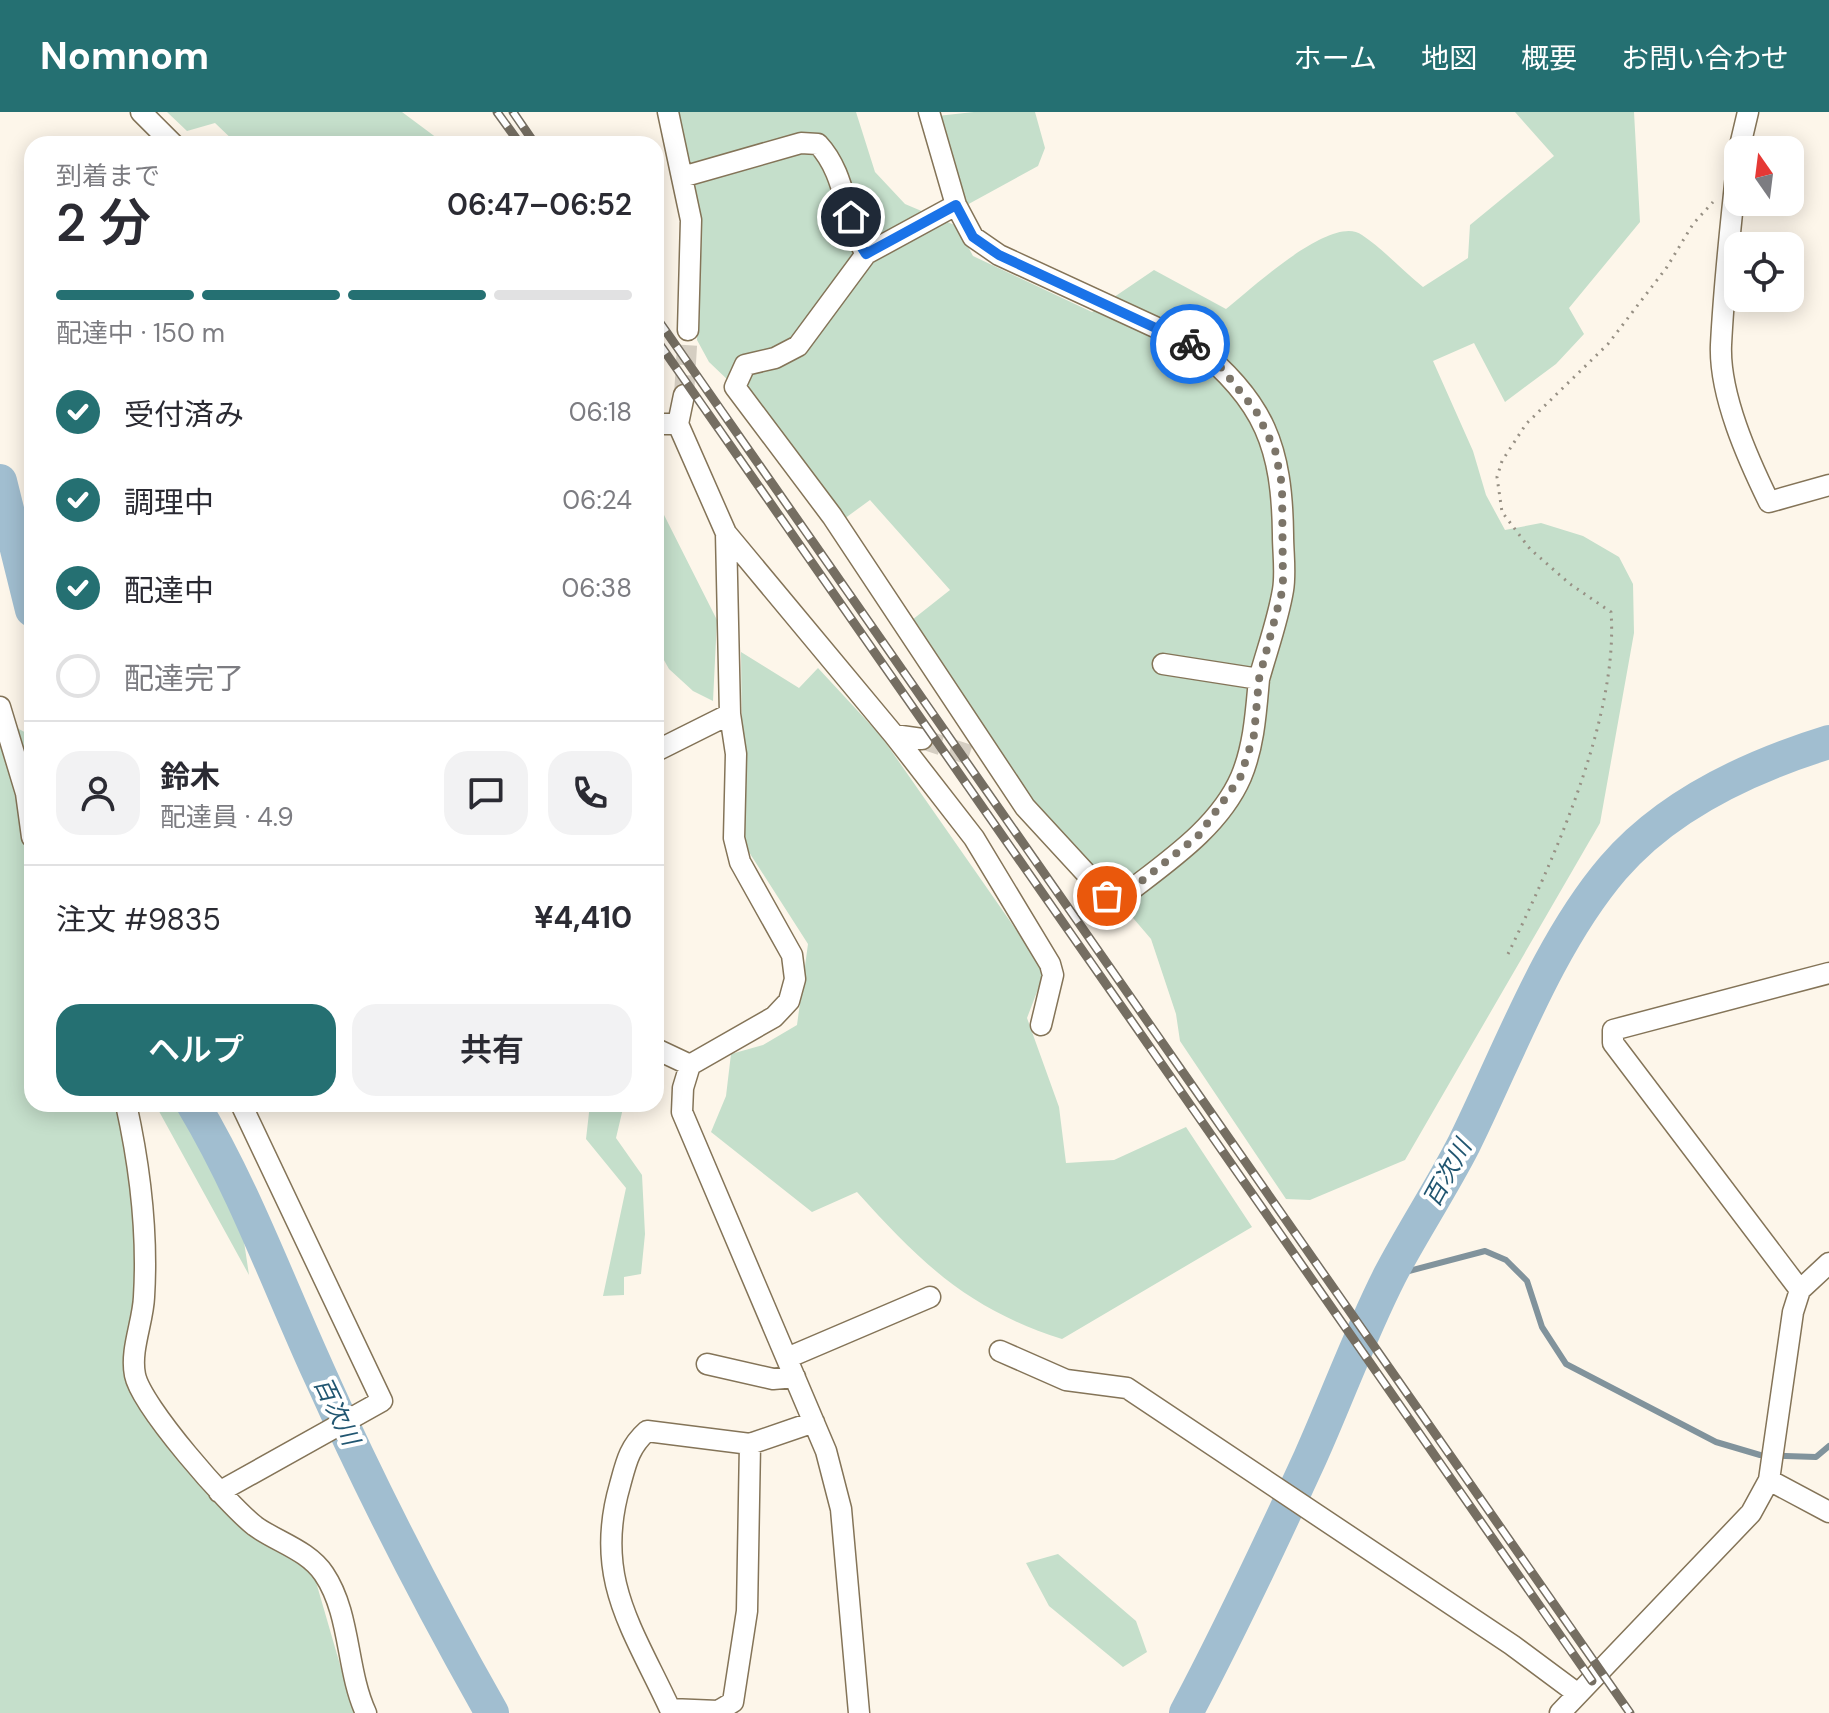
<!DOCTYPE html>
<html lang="ja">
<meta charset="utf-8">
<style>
body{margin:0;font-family:"DM Sans","Noto Sans JP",sans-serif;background:#f2f2f3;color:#2b2b33;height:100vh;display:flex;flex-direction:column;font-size:30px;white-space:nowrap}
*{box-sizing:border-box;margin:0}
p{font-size:26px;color:#7c7c81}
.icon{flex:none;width:44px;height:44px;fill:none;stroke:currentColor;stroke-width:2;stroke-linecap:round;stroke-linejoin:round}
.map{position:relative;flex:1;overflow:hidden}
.drawer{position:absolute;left:24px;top:24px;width:640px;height:976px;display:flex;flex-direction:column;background:#fff;border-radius:24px;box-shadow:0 4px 20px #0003}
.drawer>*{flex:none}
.needle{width:52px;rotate:346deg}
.tools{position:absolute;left:1724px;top:24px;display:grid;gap:16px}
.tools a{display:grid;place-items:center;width:80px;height:80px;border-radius:16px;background:#fff;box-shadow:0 4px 20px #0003;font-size:40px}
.pin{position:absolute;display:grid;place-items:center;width:68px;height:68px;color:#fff;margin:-34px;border:4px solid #fff;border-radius:50%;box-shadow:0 2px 8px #0007}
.courier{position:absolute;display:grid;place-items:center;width:80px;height:80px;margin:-40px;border:6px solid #1a73e8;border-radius:50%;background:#fff;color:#222;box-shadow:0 2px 10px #0007}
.head em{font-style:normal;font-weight:600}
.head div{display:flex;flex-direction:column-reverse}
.head{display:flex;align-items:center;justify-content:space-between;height:136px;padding:0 32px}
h1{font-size:52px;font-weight:600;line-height:60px}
.bar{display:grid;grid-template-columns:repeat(4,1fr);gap:12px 8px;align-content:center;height:96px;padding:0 32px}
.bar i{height:10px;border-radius:6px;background:#e1e1e2}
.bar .active{background:#257072}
.bar p{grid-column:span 4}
.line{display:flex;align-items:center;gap:20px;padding:0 32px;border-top:2px solid #e1e1e2}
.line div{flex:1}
.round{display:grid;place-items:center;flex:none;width:84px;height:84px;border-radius:24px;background:#f2f2f3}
ol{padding:0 32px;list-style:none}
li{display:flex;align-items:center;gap:24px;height:88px}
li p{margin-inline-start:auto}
li .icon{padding:8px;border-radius:50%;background:#257072;color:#fff;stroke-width:4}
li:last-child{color:#7c7c81}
li i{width:44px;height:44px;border:4px solid #e1e1e2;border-radius:50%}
.action{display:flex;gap:16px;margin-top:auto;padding:16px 32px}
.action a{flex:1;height:92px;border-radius:24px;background:#257072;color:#fff;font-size:32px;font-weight:600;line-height:92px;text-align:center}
.action a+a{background:#f2f2f3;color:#2b2b33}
header{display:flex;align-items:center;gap:48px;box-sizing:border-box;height:112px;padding:0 40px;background:#257072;color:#fff}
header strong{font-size:38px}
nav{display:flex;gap:44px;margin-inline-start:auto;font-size:28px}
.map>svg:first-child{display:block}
.green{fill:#c5dfcb}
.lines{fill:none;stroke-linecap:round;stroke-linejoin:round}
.stream{stroke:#81939c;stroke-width:6}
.river{stroke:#a1bed0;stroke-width:34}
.minor-tunnel{stroke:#d5cec2;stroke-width:20;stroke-dasharray:20 10;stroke-linecap:butt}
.minor-casing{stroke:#847458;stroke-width:23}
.path{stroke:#979084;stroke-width:3;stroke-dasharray:2 6;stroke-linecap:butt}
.minor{stroke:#fff;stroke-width:20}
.rail-casing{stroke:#756e62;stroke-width:9}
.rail{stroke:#fff;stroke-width:6;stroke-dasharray:18;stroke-linecap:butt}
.done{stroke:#7c7569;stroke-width:8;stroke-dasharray:0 14.4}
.route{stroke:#1a73e8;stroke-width:10}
.labels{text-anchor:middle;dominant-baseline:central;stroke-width:8;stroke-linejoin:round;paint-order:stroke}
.water-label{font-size:24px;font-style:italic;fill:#215671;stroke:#fff}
</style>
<header>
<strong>Nomnom</strong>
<nav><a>ホーム</a><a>地図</a><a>概要</a><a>お問い合わせ</a></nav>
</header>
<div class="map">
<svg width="1829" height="1601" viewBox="0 0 1829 1601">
<rect width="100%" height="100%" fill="#fdf6ea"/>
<path class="green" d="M167 0H402L445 32H237L215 11 187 19Z
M675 0H856L875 60 905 92 957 114 973 144 1092 200 1154 158 1226 197C1250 178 1332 101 1362 123 1383 137 1403 159 1423 175L1468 146 1470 113 1554 44 1515 0H1634L1640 110 1569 196 1584 222 1556 252 1505 290 1474 231 1433 249 1473 339 1486 383 1505 418 1541 411 1583 424 1619 445 1633 472 1634 521 1600 711 1405 1048 1310 1088 1286 1087 1180 929 1176 902 1151 827 1004 655 912 508 950 478 870 388 844 407 777 315 709 250 697 228 699 111Z
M974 0H1035L1045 36 1038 54 965 94 937 4Z
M659 393 717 508 713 589 693 579 669 557 656 534V395Z
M741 540 799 576 818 556 881 624 1035 845 1043 864 1027 906 1059 995 1066 1051 1114 1048 1186 1015 1252 1115 1062 1227C968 1197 922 1152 857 1080L812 1100 711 1020 726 984 731 942 763 933 797 913 808 832 747 737 743 723Z
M0 607 32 624V992H123L138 1155 129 1260 219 1391 314 1463 354 1601H0Z
M155 992H182L239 1096 249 1163Z
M590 992H624L616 1026 642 1063 645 1122 641 1162 624 1165V1183L603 1184 626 1076 586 1027Z
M1058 1442 1136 1509 1147 1540 1123 1555 1049 1494 1026 1451Z"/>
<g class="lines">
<path class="stream" d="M1390 1164 1485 1139 1506 1148 1527 1169 1542 1215 1566 1252 1716 1330 1760 1343 1816 1345 1829 1334"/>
<path class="river" d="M0 369 32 498
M193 992C244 1077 278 1171 319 1261 371 1377 429 1490 492 1601
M1186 1601C1230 1518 1271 1431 1310 1346 1337 1286 1360 1222 1390 1163 1413 1119 1441 1077 1464 1032 1508 943 1548 832 1613 756 1667 693 1751 654 1829 630"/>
<path class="minor-tunnel" d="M684 283 688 218
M922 627 973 644"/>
<defs>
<path id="minor" d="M141 0 173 32
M668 0 691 108 688 218
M1739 38 1748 0
M1738 45C1731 108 1724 172 1721 233 1719 283 1748 347 1769 390L1829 373
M682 65 801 31 818 32C847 63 844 107 866 142L956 93 929 0
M956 93 973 125 999 143 1194 233C1265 289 1282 336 1283 423 1283 441 1286 461 1283 478 1278 508 1267 538 1259 567L1163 552
M866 142 798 234 775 246 745 253 735 275 832 404 1025 695 1107 784 1118 788C1162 753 1218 718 1241 665 1254 634 1256 600 1259 567
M684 283 678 312 726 421 730 602 736 642 734 726 740 750 792 843 795 867 789 889 774 905 690 953 683 976 682 1000 826 1339 841 1397 859 1601
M656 312H678
M726 421 894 623 922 627
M0 595 26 681 32 725
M894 623 974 726 1050 852 1053 863 1041 913
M656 639 730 602
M656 937 690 953
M126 992C140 1055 148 1119 144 1185 143 1210 130 1238 135 1263 141 1294 228 1393 255 1414 277 1430 308 1438 324 1462 351 1502 346 1558 366 1601
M1800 1178 1613 931V918L1829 861
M1000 1239 1066 1268 1127 1276 1512 1533 1578 1582
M787 1246 930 1185
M707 1252 773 1267 795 1265
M750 1332 647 1319C629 1335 626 1351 620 1373 593 1466 633 1517 670 1597L718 1599 733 1590 747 1499 750 1332 814 1310
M1769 1368 1829 1400
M219 1380 382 1289 241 992
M1560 1601 1751 1401 1769 1368 1793 1200 1800 1178 1829 1151"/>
</defs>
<use href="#minor" class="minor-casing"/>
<path class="path" d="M1508 842C1553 749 1619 604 1611 500L1570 472 1530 437 1502 400 1497 365 1502 349 1526 312 1608 232 1667 155 1693 112 1713 90"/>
<use href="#minor" class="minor"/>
<defs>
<path id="rail" d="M497 0 520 32
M513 0 535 32
M656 205 1630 1601
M656 227 1592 1569"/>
</defs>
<use href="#rail" class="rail-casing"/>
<use href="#rail" class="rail"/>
</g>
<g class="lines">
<path class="done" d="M1107 784 1118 788 1198 724 1240 666 1254 623 1259 567 1283 476 1282 373 1275 338 1256 299 1218 252 1190 232"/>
<path class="route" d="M851 105 857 128 866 142 956 93 973 125 999 143 1190 232"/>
</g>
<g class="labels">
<g class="water-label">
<text transform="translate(1447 1061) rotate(-61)">百次川</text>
<text transform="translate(337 1299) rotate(64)">百次川</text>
</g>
</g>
</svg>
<div class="tools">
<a><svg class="needle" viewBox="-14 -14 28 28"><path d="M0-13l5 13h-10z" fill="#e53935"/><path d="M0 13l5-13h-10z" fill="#7c7c81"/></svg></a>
<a><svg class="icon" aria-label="locate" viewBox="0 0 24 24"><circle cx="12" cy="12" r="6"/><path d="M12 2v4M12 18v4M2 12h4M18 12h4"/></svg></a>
</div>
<div class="pin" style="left:1107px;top:784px;background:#ea580c"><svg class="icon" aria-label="bag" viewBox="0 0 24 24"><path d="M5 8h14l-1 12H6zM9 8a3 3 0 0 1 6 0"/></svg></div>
<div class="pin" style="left:851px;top:105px;background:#1f2937"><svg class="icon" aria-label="home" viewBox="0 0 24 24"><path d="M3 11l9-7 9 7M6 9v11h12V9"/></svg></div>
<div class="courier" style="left:1190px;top:232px"><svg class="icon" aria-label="bike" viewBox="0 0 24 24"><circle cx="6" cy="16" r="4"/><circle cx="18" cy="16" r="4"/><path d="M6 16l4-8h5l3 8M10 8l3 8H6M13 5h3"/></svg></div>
<section class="drawer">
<div class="head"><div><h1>2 分</h1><p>到着まで</p></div><em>06:47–06:52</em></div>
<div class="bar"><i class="active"></i><i class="active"></i><i class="active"></i><i></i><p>配達中 · 150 m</p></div>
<ol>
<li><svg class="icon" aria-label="check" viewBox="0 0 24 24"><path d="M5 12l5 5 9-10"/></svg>受付済み<p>06:18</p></li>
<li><svg class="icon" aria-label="check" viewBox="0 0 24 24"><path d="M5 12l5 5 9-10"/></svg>調理中<p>06:24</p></li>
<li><svg class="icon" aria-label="check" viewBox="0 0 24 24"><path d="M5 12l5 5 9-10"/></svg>配達中<p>06:38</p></li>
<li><i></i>配達完了</li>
</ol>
<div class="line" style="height:144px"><a class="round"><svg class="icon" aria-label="person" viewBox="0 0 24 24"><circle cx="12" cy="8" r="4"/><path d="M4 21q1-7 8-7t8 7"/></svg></a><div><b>鈴木</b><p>配達員 · 4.9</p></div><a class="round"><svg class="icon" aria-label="chat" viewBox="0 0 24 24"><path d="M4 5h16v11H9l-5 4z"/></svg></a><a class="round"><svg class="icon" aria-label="phone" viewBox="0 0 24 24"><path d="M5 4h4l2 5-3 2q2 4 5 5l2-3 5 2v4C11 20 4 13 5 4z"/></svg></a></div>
<div class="line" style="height:104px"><div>注文 #9835</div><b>¥4,410</b></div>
<div class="action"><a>ヘルプ</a><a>共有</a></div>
</section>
</div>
